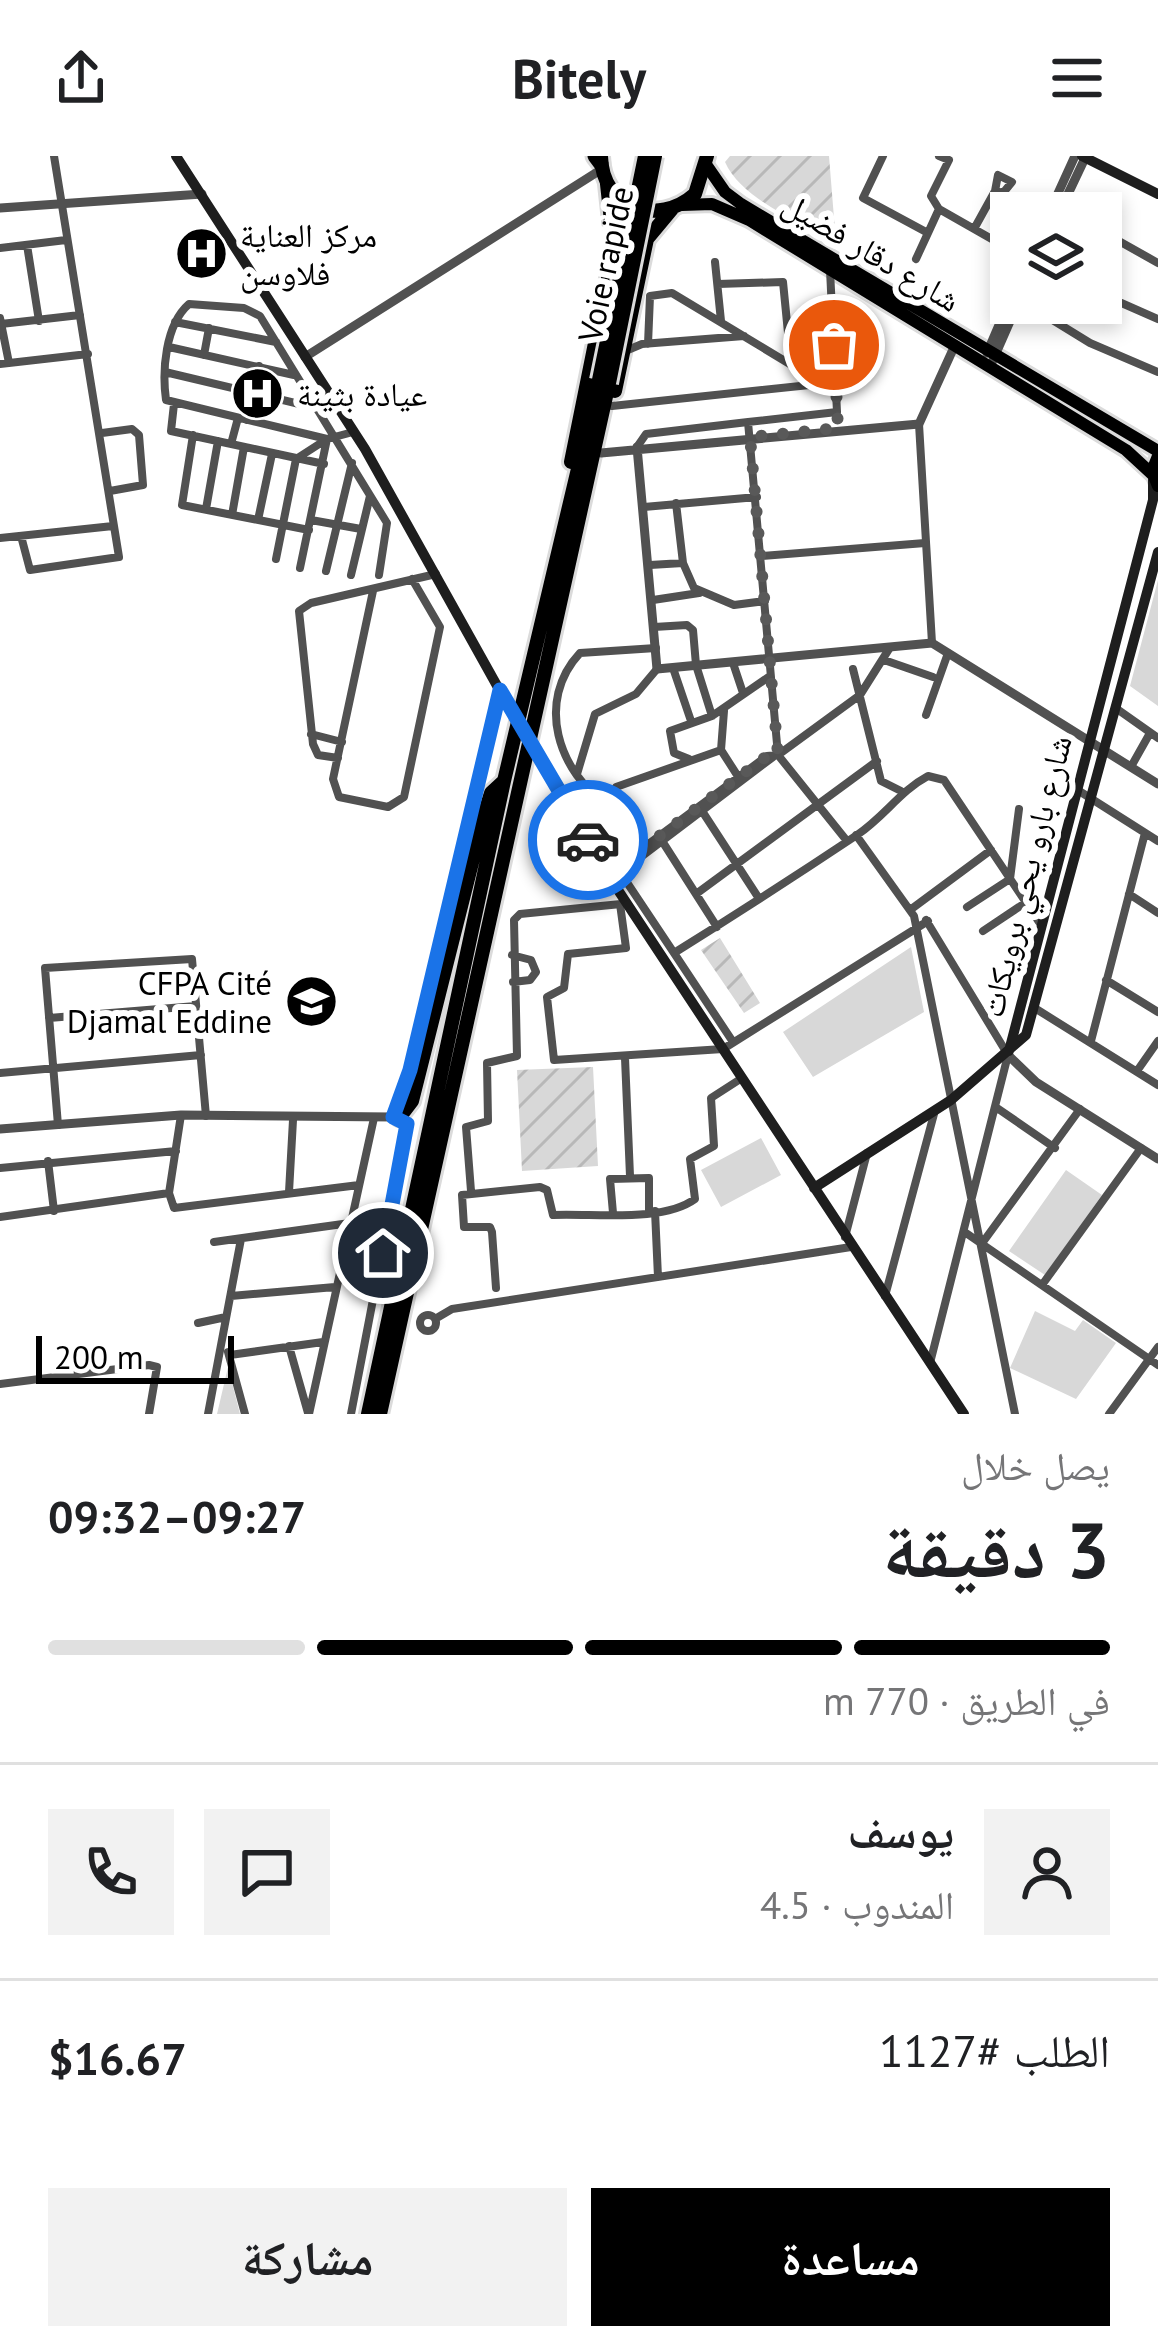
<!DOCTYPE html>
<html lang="ar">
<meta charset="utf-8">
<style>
body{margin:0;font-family:"PT Sans","Noto Naskh Arabic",sans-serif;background:#f2f2f2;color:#202124;direction:rtl;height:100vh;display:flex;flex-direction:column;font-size:45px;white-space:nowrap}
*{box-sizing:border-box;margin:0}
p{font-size:39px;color:#757577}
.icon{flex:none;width:66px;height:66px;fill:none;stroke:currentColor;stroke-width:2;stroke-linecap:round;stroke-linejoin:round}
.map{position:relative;height:1258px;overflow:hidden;direction:ltr}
.sheet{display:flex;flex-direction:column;background:#fff;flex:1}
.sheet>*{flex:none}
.fabs{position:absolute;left:990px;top:36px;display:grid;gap:24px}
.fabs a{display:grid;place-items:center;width:132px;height:132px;border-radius:0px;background:#fff;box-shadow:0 6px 18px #0003;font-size:60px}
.scale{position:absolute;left:36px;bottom:30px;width:198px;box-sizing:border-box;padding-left:12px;border:6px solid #000;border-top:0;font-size:33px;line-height:42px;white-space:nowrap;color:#000;-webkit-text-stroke:9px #fff;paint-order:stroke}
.pin{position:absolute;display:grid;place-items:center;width:102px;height:102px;color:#fff;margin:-51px;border:6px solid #fff;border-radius:50%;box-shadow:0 3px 12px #0007}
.courier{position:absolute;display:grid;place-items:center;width:120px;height:120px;margin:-60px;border:9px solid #1a73e8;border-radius:50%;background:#fff;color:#222;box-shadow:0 3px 15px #0007}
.headline em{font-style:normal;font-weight:700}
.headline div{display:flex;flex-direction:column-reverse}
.headline{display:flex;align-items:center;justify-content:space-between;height:204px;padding:0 48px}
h1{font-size:78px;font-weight:700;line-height:90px}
.bar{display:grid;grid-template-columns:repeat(4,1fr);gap:18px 12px;align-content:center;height:144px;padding:0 48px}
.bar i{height:15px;border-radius:9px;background:#e0e0e0}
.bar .active{background:#000}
.bar p{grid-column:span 4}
.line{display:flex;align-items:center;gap:30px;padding:0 48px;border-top:3px solid #e0e0e0}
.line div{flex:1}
.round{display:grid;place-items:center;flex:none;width:126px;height:126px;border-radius:0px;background:#f2f2f2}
.action{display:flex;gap:24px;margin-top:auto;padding:24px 48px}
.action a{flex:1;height:138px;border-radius:0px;background:#000;color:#fff;font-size:48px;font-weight:700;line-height:138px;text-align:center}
.action a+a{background:#f2f2f2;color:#202124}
header{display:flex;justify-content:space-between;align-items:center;height:156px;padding:0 48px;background:#fff;font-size:54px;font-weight:700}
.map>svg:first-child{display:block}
.park{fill:#d8d8d8}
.garden{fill:url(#garden-furrows)}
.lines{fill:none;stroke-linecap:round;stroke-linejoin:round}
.primary-casing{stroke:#dbdbdb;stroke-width:18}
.trunk-casing{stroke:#dbdbdb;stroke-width:20}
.motorway-casing{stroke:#dbdbdb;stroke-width:21}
.minor{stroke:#515151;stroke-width:8}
.tertiary{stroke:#515151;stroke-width:9}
.secondary{stroke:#1e1e1e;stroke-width:10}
.primary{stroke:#000;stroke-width:12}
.trunk{stroke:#000;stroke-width:14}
.motorway{stroke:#000;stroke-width:15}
.trunk-bridge-casing{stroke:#dbdbdb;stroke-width:20;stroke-linecap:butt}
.secondary-bridge{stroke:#1e1e1e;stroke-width:10}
.trunk-bridge{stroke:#000;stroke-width:14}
.done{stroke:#595959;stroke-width:12;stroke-dasharray:0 21.6}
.route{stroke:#1a73e8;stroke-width:15}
.labels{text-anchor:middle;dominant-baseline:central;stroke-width:12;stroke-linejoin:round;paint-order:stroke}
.poi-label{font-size:33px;fill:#000;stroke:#fff;text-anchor:start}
.street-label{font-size:33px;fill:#000;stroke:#fff}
</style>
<header><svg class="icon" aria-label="menu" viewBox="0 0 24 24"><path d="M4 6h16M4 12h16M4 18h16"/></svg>Bitely<svg class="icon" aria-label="share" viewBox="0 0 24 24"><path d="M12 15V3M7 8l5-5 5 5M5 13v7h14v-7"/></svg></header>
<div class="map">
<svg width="1158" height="1258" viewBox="0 0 1158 1258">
<defs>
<pattern id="garden-furrows" width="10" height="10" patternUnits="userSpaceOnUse" patternTransform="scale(3)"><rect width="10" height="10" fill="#d8d8d8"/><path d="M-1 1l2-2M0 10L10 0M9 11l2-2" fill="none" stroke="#b8b8b8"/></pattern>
</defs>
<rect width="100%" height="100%" fill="#fff"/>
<path class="park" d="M1158 424V550L1130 530Z
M911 791 924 856 813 921 783 876Z
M761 982 781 1019 721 1051 701 1014Z
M1066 1014 1102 1039 1045 1119 1009 1095Z
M1035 1155 1075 1175 1083 1164 1116 1187 1076 1243 1010 1212Z
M228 1211 240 1258H217Z"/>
<path class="garden" d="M730 0H829L836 87C801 66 742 44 725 6Z
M720 782 760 847 744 857 701 794Z
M593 911 598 1010 522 1015 517 914Z"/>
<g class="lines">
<defs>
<path id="primary" d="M707 10 725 36 741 48 1158 295
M682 49 712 48 749 64 1126 294 1152 318
M1158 300 1152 315 1158 330"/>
<path id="trunk" d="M601 0C602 53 658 71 695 38L707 0
M615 235 647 83 672 53
M571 306 614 93 607 28
M399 962 412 945 484 659 491 637 504 625
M368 1258 504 625 599 224
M380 1258 609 227"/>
<path id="motorway" d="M595 0 601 8"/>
</defs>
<use href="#primary" class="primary-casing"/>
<use href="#trunk" class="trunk-casing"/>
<use href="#motorway" class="motorway-casing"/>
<path class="minor" d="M883 0 863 42 928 77 939 53
M939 0 949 4 931 40 939 53 1011 94
M974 73 995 35 1003 37 1012 26 998 19 995 35
M1101 75 1158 107
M27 89 39 165
M0 92 66 84
M916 103 928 77
M715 106 721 165
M830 114 837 256 748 266 778 599 847 685
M718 128 783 126 791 207
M1101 138 1158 163
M1025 147 1090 187 1158 216
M0 162 9 207
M175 166 276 186
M1 168 80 159
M648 188 650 140 672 137 823 228
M169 191 294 219
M623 196 642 188 744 180
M204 199 209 172
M0 208 88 198
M165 216 316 252
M174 248 171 275 324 308
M612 250 819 228
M247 264 259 210
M919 268 932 487
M102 277 132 273 139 279 143 329 110 335
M193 279 182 349 309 374
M231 288 238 262
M637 291 646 278 748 266
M676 347 683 407 694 432 734 449 765 445
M644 351 757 341
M206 353 218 285
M232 359 244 291
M258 364 272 298
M311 364 361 373
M21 380 30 414 119 401 54 0
M0 382 113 370
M762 400 925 387
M276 403 296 303 327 283 353 276
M650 409 683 407
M300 412 327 283 166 244C162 215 165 169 189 148L244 152 260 160 387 367 379 419
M326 415 352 307
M351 419 370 340
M373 435 333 623 339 641 388 651 404 641 440 471 412 423
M653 444 699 437
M654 471 687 469 693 474 696 509 712 560
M884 504 933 521
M733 507 743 537
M673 512 691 565
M853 513 881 625 901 635
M1117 553 1158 582
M926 559 948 497
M311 578 342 586
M721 594 724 555
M338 602 318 599 313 588 299 455 311 447 436 418
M689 603 674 597 670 575 712 560 770 520
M1132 609 1150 577
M577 618 595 558 636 538 657 513
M1076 633 1158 685
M609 650C558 617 535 545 580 497L656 492
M704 658 758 741
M856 679 914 760 1015 1258
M664 688 717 771
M631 701C615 680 603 656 616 631L721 594 739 622
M616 719 631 701 767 600 778 599 860 539 889 493
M617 719 773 601
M622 719 674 797
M696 738 877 605
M1129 738 1158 757
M620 748 626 792 568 798 564 832 547 841 554 904 723 893 928 765
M967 751 1010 723 1019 653
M910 754 991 694
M926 764 1008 899 930 1207
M983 775 1025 747
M512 799 531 804 536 816 530 824 513 826
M1106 824 1158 856
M1033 851 1158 929
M49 862 196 850
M1091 885 1145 677
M733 886 674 797C735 759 797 719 857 679 885 660 900 635 928 620L944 624 1039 766
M625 902 630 1020
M1137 915 1158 885
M0 917 201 899
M997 952 1055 992
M181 959 169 1037 174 1052 359 1029
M393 961 410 914 500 534
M58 969 45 812 192 803 206 960
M48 1005 54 1055
M0 1012 176 995
M471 1035 466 971 488 965 487 907 517 900 514 764 520 758 621 748
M289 1036 293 964
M655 1055 658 1121
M613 1057 610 1023 649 1022V1055
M0 1061 169 1037
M966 1077 1158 1209
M845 1081 867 997
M214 1086 350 1067
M983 1086 1080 953
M1042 1129 1141 992
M496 1132 492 1076 490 1071H464L462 1039 540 1031 547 1034 553 1059C594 1057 662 1067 695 1043L690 1003 714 990 711 942 742 922
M231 1140 335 1131
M885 1140 934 958
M420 1167a8 8 0 1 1 16 0a8 8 0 1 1-16 0Z
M435 1163 452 1153 851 1091
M198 1167 226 1161
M289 1190 308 1257
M228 1196 245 1258
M230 1199 323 1186
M0 1228 149 1209 157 1211 149 1258
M208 1258 241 1083
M309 1258 374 962
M351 1258 407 967
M1109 1258 1158 1191"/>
<path class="tertiary" d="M0 52 202 38
M1049 57 1075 0
M1059 57 1086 0
M987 197 1011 141
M305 201 602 13
M990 211 1018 147
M637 291 657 513 932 487 1158 628
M601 297 919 268 955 189
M1008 899 1036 926 1158 1003
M0 973 181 959 393 961 407 967"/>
<path class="secondary" d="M176 0 365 293 505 544
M1082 0 1158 38
M548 614 616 731 964 1258
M1009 895 1153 344V323
M814 1032 951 944 1026 879 1158 396"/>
<use href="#primary" class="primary"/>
<use href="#trunk" class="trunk"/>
<use href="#motorway" class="motorway"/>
<defs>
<path id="trunk-bridge" d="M599 224 645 0
M609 227 655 0"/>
</defs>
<use href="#trunk-bridge" class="trunk-bridge-casing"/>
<path class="secondary-bridge" d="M505 544 548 614"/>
<use href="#trunk-bridge" class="trunk-bridge"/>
</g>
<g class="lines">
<path class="done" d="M588 684 610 721 631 701 767 600 778 599 750 281 838 272 834 189"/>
<path class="route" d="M383 1097 407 968 393 961 410 914 500 534 588 684"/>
</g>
<defs>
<symbol id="hospital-disc" viewBox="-11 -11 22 22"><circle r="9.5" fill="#000" stroke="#fff"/><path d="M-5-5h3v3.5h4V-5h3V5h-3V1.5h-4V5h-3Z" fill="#fff"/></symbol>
<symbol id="university-disc" viewBox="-11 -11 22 22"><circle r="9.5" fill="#000" stroke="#fff"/><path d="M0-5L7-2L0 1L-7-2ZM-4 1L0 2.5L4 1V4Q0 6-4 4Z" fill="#fff"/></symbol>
</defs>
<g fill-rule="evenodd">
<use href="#hospital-disc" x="172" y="68" width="59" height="59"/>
<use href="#hospital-disc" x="228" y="208" width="59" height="59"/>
<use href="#university-disc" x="282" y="816" width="59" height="59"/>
</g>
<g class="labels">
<g class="poi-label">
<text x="240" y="78">مركز العناية<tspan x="240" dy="38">فلاوسن</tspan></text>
<text x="297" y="237">عيادة بثينة</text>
<text x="272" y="826" text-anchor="end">CFPA Cité<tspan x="272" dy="38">Djamal Eddine</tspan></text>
</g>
<g class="street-label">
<text transform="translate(872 95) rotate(31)">شارع دقار فضيل</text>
<text transform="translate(605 108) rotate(-78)">Voie rapide</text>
<text transform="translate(1025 720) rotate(-76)">شارع بارو يحي برويكات</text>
</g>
</g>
</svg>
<div class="fabs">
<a><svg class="icon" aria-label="layers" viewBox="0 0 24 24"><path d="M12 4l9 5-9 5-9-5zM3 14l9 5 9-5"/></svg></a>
</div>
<div class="scale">200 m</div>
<div class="pin" style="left:834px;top:189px;background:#ea580c"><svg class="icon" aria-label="bag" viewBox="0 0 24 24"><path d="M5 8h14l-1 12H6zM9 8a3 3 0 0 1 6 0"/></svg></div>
<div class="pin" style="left:383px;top:1097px;background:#1f2937"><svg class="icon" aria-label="home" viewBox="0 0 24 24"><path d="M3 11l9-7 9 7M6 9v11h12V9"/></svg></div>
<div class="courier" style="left:588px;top:684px"><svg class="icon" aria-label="car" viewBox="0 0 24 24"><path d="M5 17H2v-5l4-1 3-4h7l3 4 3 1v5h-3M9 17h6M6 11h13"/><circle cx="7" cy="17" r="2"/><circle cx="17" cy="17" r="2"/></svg></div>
</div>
<section class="sheet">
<div class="headline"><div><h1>3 دقيقة</h1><p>يصل خلال</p></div><em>09:27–09:32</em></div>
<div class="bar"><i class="active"></i><i class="active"></i><i class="active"></i><i></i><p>في الطريق · 770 m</p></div>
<div class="line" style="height:216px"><a class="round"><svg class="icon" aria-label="person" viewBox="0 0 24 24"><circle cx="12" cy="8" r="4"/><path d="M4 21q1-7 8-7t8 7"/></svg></a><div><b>يوسف</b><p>المندوب · 4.5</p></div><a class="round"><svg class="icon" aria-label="chat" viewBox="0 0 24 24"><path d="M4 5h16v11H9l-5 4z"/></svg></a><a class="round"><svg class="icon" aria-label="phone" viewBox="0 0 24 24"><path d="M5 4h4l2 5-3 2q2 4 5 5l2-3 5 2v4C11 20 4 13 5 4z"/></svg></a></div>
<div class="line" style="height:156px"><div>الطلب #1127</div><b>$16.67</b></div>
<div class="action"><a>مساعدة</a><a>مشاركة</a></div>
</section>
